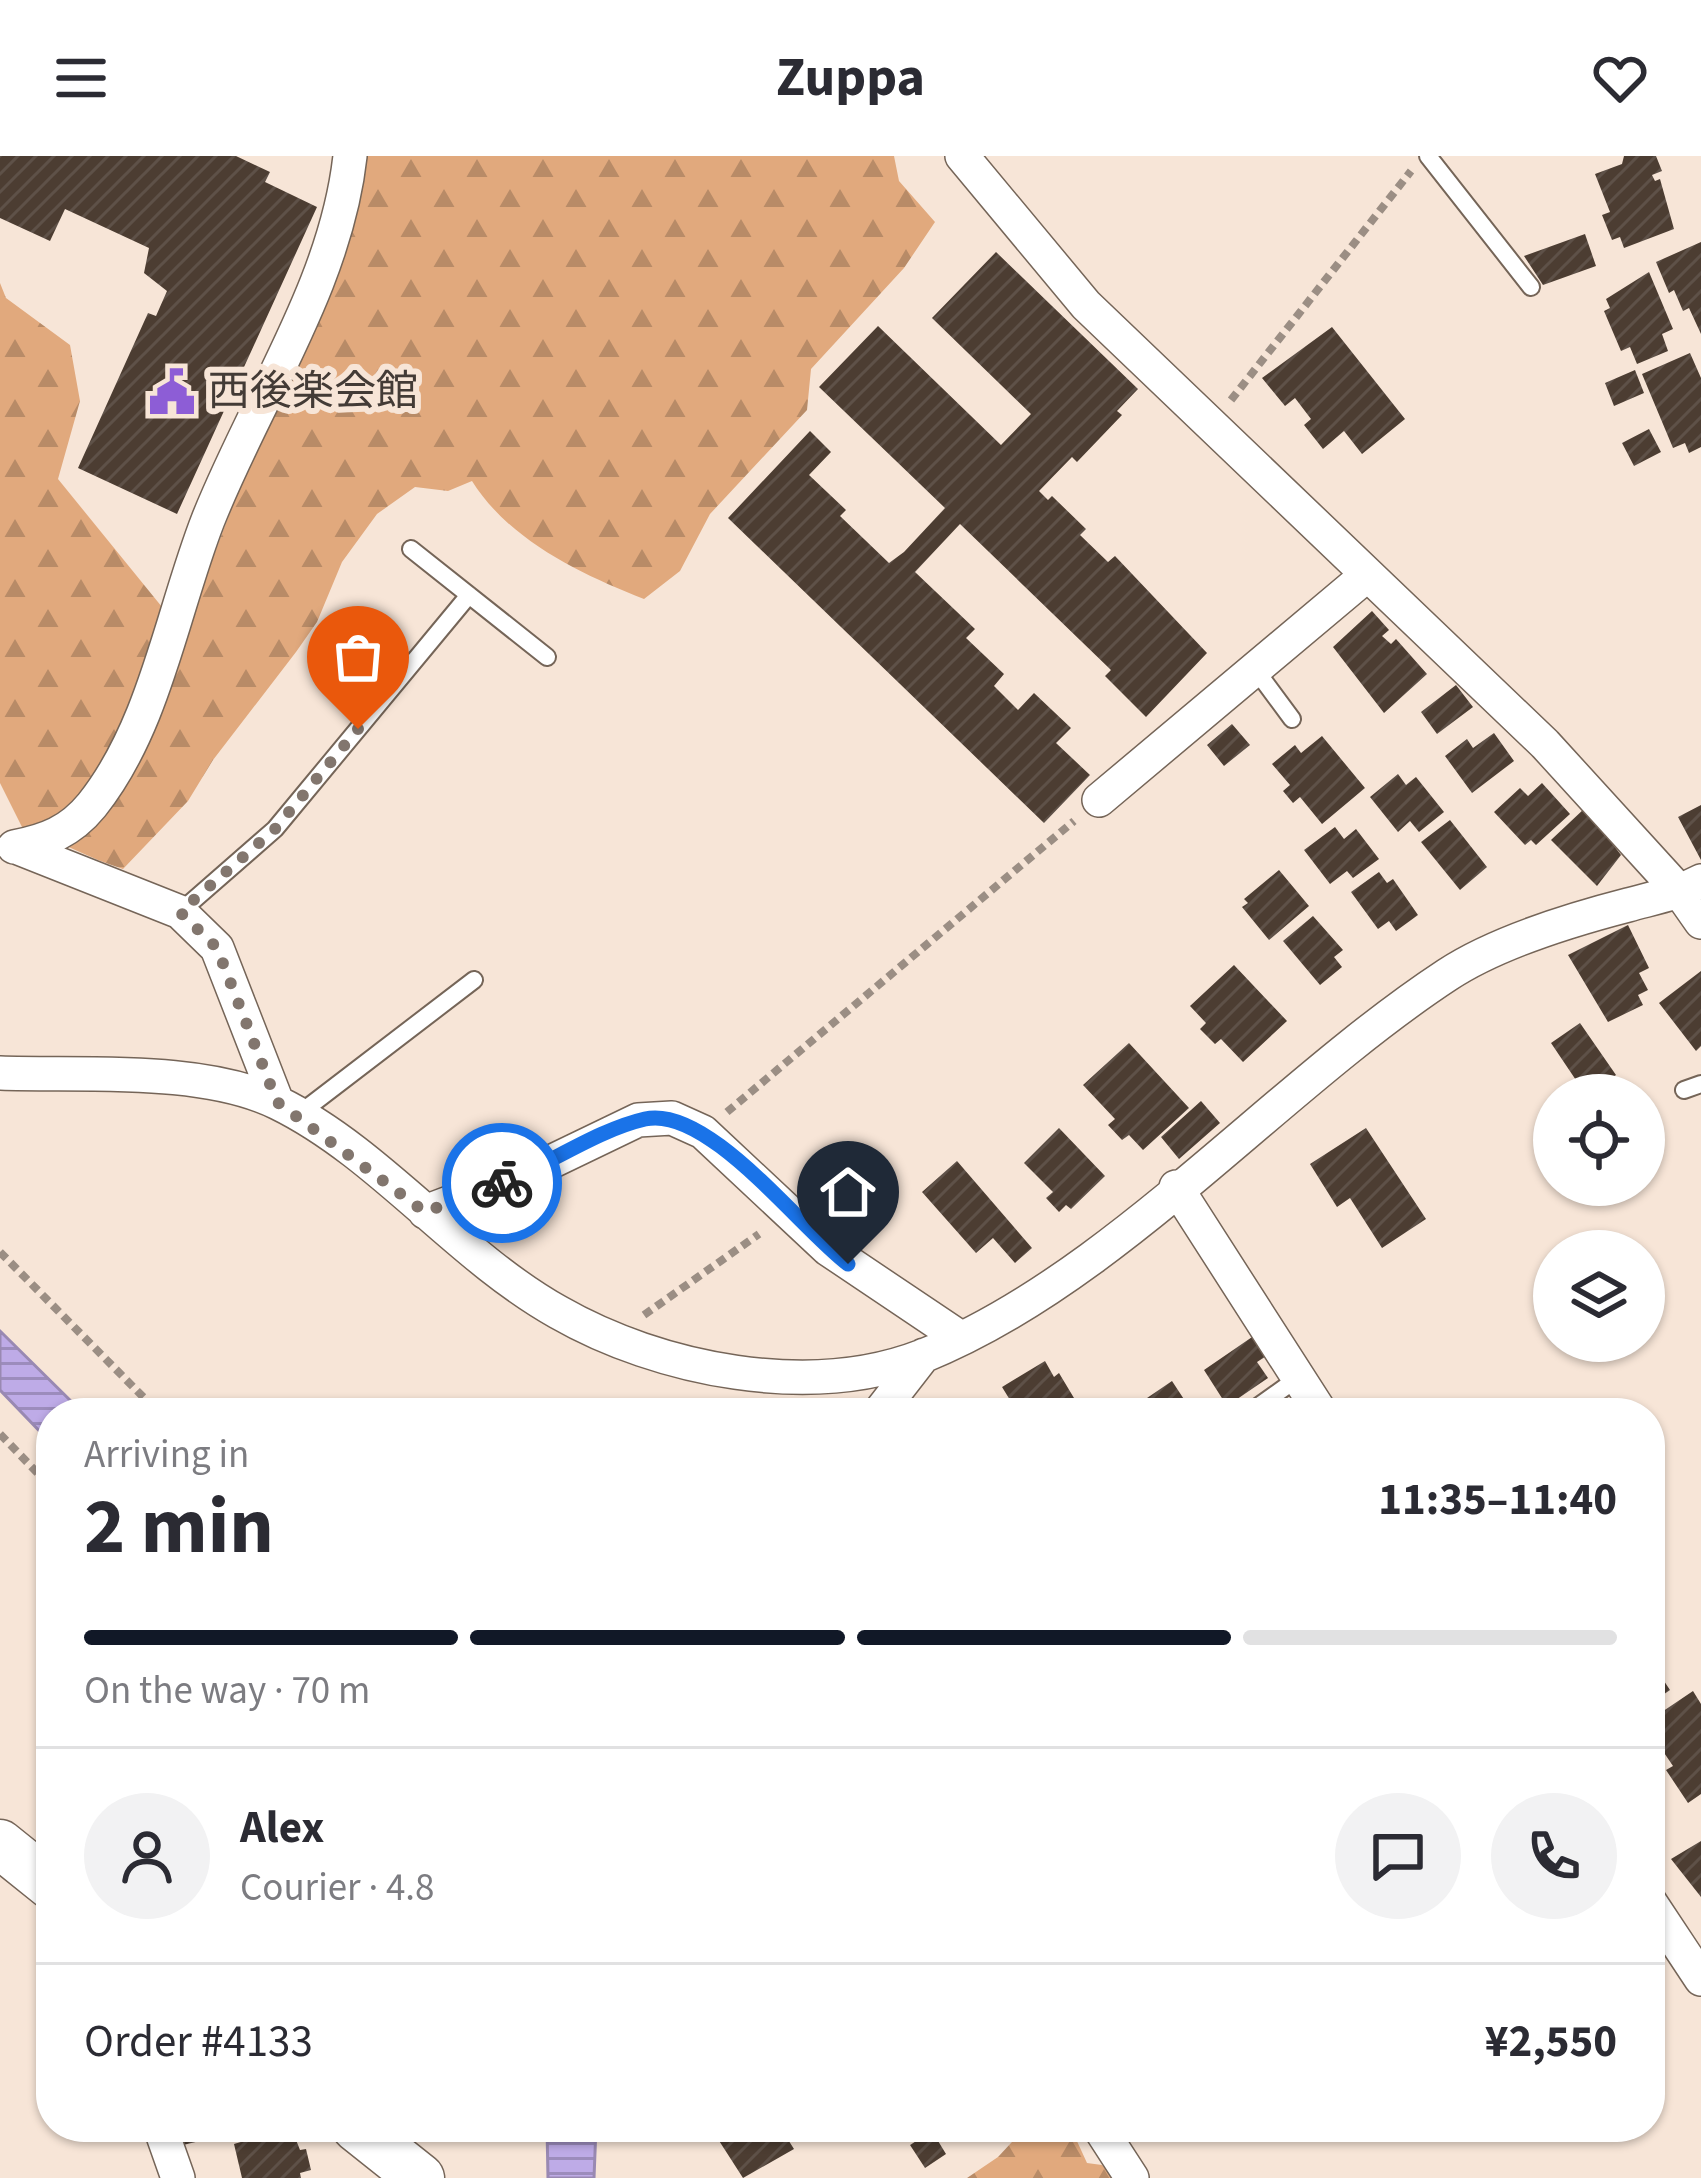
<!DOCTYPE html>
<meta charset="utf-8">
<style>
body{margin:0;font-family:"Source Sans 3","Noto Sans JP",sans-serif;background:#f2f2f3;color:#2b2b33;height:100vh;display:flex;flex-direction:column;font-size:45px;white-space:nowrap}
*{box-sizing:border-box;margin:0}
p{font-size:39px;color:#7c7c81}
.icon{flex:none;width:66px;height:66px;fill:none;stroke:currentColor;stroke-width:2;stroke-linecap:round;stroke-linejoin:round}
.map{position:relative;flex:1;overflow:hidden}
.details{position:absolute;left:36px;top:1242px;width:1629px;height:744px;display:flex;flex-direction:column;background:#fff;border-radius:48px;box-shadow:0 3px 9px #0004}
.details>*{flex:none}
.fabs{position:absolute;left:1533px;top:918px;display:grid;gap:24px}
.fabs a{display:grid;place-items:center;width:132px;height:132px;border-radius:50%;background:#fff;box-shadow:0 3px 9px #0004;font-size:60px}
.pin{position:absolute;display:grid;place-items:center;width:102px;height:102px;color:#fff;margin:-123px -51px;border-radius:50% 50% 50% 0;rotate:-45deg;box-shadow:0 0 12px #0007}
.pin .icon{rotate:45deg}
.courier{position:absolute;display:grid;place-items:center;width:120px;height:120px;margin:-60px;border:9px solid #1a73e8;border-radius:50%;background:#fff;color:#222;box-shadow:0 3px 15px #0007}
.summary em{font-style:normal;font-weight:700}
.summary div{display:flex;flex-direction:column-reverse}
.summary{display:flex;align-items:center;justify-content:space-between;height:204px;padding:0 48px}
h1{font-size:78px;font-weight:700;line-height:90px}
.bar{display:grid;grid-template-columns:repeat(4,1fr);gap:18px 12px;align-content:center;height:144px;padding:0 48px}
.bar i{height:15px;border-radius:9px;background:#e1e1e2}
.bar .on{background:#111827}
.bar p{grid-column:span 4}
.line{display:flex;align-items:center;gap:30px;padding:0 48px;border-top:3px solid #e1e1e2}
.line div{flex:1}
.round{display:grid;place-items:center;flex:none;width:126px;height:126px;border-radius:63px;background:#f2f2f3}
header{display:flex;justify-content:space-between;align-items:center;height:156px;padding:0 48px;background:#fff;font-size:54px;font-weight:700}
.map>svg:first-child{display:block}
.forest{fill:url(#forest-firs)}
.water{fill:url(#water-rules);stroke:#9989b2;stroke-width:3}
.building{fill:url(#building-hatch)}
.lines{fill:none;stroke-linecap:round;stroke-linejoin:round}
.lane-casing{stroke:#756558;stroke-width:20}
.street-casing{stroke:#756558;stroke-width:36}
.secondary-casing{stroke:#756558;stroke-width:51}
.path{stroke:#9b8e84;stroke-width:8;stroke-dasharray:9 6;stroke-linecap:butt}
.lane{stroke:#fff;stroke-width:16}
.street{stroke:#fff;stroke-width:33}
.secondary{stroke:#fff;stroke-width:48}
.done{stroke:#82766e;stroke-width:12;stroke-dasharray:0 21.6}
.route{stroke:#1a73e8;stroke-width:15}
.labels{text-anchor:middle;dominant-baseline:central;stroke-width:12;stroke-linejoin:round;paint-order:stroke}
.poi-label{font-size:42px;fill:#433b36;stroke:#f7e5d7;text-anchor:start}
</style>
<header><svg class="icon" aria-label="menu" viewBox="0 0 24 24"><path d="M4 6h16M4 12h16M4 18h16"/></svg>Zuppa<svg class="icon" aria-label="heart" viewBox="0 0 24 24"><path d="M12 20l-8-8c-3-5 5-10 8-4 3-6 11-1 8 4z"/></svg></header>
<div class="map">
<svg width="1701" height="2022" viewBox="0 0 1701 2022">
<defs>
<pattern id="forest-firs" width="22" height="20" patternUnits="userSpaceOnUse" patternTransform="scale(3)"><rect width="22" height="20" fill="#e1a97d"/><path d="M5 1l3.5 6h-7zM16 11l3.5 6h-7z" fill="#b88b67"/></pattern>
<pattern id="water-rules" width="6" height="5" patternUnits="userSpaceOnUse" patternTransform="scale(3)"><rect width="6" height="5" fill="#beabe7"/><path d="M0 2.5h6" fill="none" stroke="#9c8cbc"/></pattern>
<pattern id="building-hatch" width="6" height="6" patternUnits="userSpaceOnUse" patternTransform="scale(3)"><rect width="6" height="6" fill="#4c3d32"/><path d="M-1 1l2-2M0 6l6-6M5 7l2-2" fill="none" stroke="#5e5148"/></pattern>
</defs>
<rect width="100%" height="100%" fill="#f7e5d7"/>
<path class="forest" d="M365 0H894L899 25 935 66 904 112 811 213 807 254 710 358 680 415 644 443C580 418 509 384 472 325L448 335 415 331 377 358 342 406 317 466 296 496 213 604 188 645 123 713C88 702 57 684 22 671L0 627V127L6 142 70 189 80 245 58 323 162 451 212 404Z
M1026 1971H1063L1076 1983 1087 2007 1102 2009 1113 2022H967L998 2001Z"/>
<path class="water" d="M0 1175 83 1257H51V1287L0 1234Z
M547 1971H596L594 2022H548Z"/>
<path class="building" d="M0 0H236L270 16 265 26 317 51 177 358 78 312 148 157 156 160 167 135 144 117 149 92 65 53 50 85 0 62Z
M1624 0H1656L1662 15 1652 19 1655 25 1660 23 1674 73 1624 92 1620 81 1612 84 1602 59 1610 56 1595 18 1622 8Z
M1585 78 1596 110 1543 129 1524 100Z
M1701 86V178L1689 152 1683 155 1674 134 1669 137 1656 106Z
M996 96 1138 233 1117 255 1122 259 1077 306 1072 301 1039 335 1048 344 1052 340 1086 373 1080 379 1108 406 1115 400 1207 497 1146 561 1105 520 1111 514 960 368 915 416 975 473 966 482 1004 518 994 530 1018 554 1034 537 1071 572 1056 587 1090 619 1044 667 728 362 810 275 831 296 809 319 846 354 840 360 889 407 904 396 945 352 819 231 878 170 1001 289 1031 258 932 162Z
M1649 116 1673 173 1662 178 1668 195 1637 208 1630 191 1621 195 1604 155 1610 152 1606 143Z
M1332 171 1405 263 1362 298 1344 275 1323 293 1304 269 1311 263 1295 242 1285 250 1262 222Z
M1690 197 1701 222V291L1689 297 1685 287 1673 292 1642 218Z
M1635 214 1644 237 1614 250 1605 227Z
M1649 273 1661 296 1634 310 1622 287Z
M1372 455 1389 474 1382 480 1391 488 1396 483 1427 518 1384 557 1333 491Z
M1456 529 1473 551 1437 578 1421 556Z
M1232 568 1250 589 1224 610 1207 589Z
M1494 577 1514 605 1472 637 1445 600 1467 583 1473 592Z
M1322 580 1365 632 1322 668 1300 641 1293 647 1283 635 1290 629 1272 608 1295 589 1301 597Z
M1398 618 1406 629 1416 621 1444 656 1419 676 1410 665 1398 676 1370 641Z
M1542 627 1570 658 1536 689 1531 684 1525 689 1494 656 1520 632 1528 640Z
M1701 649V704L1678 661Z
M1585 652 1621 699 1597 730 1551 684Z
M1450 664 1487 711 1460 734 1421 686Z
M1335 671 1344 683 1356 673 1379 703 1353 722 1347 715 1330 728 1304 694Z
M1279 714 1309 750 1269 784 1242 751 1248 747 1244 743Z
M1379 716 1387 727 1393 723 1418 759 1396 775 1389 765 1378 773 1351 736Z
M1313 760 1343 794 1334 801 1342 811 1320 829 1283 785Z
M1628 769 1649 812 1639 817 1648 834 1638 839 1643 849 1608 866 1568 799Z
M1234 809 1287 865 1243 906 1221 883 1215 888 1200 873 1206 867 1190 850Z
M1701 815V890L1696 895 1659 847Z
M1580 867 1616 919 1586 939 1551 887Z
M1129 887 1189 952 1143 994 1129 979 1122 984 1108 969 1115 963 1083 929Z
M1201 945 1220 967 1179 1003 1161 981Z
M1059 972 1105 1020 1071 1053 1066 1049 1059 1056 1046 1042 1053 1036 1024 1007Z
M1366 972 1426 1063 1382 1092 1350 1042 1337 1051 1310 1008Z
M957 1005 1032 1092 1015 1107 993 1082 976 1097 922 1036Z
M1255 1179 1268 1199 1257 1206 1268 1222 1227 1250 1204 1214Z
M1045 1205 1054 1221 1059 1217 1083 1257H1018L1002 1231Z
M1172 1225 1193 1257H1125Z
M1650 1504 1670 1534 1650 1548Z
M1693 1535 1701 1548V1638L1688 1647 1666 1614 1673 1610 1650 1576V1564Z
M1701 1685V1741L1671 1703Z
M178 1971H250V1973L183 1989Z
M291 1971 300 1994 306 1993 311 2014 300 2017 301 2022H242L234 1988Z
M701 1971H780L794 1993 743 2022 716 1980 710 1985Z
M932 1975 946 1998 925 2012 910 1989Z"/>
<g class="lines">
<defs>
<path id="lane" d="M1428 0 1531 131
M411 393 547 501
M1255 513 1292 563
M180 756 275 673 469 439
M1684 934 1701 928
M299 958 474 824
M1249 1257 1298 1222"/>
<path id="street" d="M962 0 1086 149 1545 588 1680 736 1701 766
M1099 644 1367 419
M14 691C46 685 70 676 92 649 155 570 172 456 208 364 255 245 336 129 350 0
M16 691 180 756 217 792 277 946
M0 917C83 920 203 910 278 947 380 997 458 1100 558 1156 659 1214 810 1244 923 1200 1112 1124 1275 932 1447 819 1497 786 1570 764 1628 749 1653 742 1677 738 1701 725
M1176 1031 1321 1257
M425 1056 528 1017 638 964 672 962 703 976 828 1093 959 1181
M879 1257 924 1199
M1650 1746 1701 1823
M160 1971 178 2022
M1099 1971 1132 2022"/>
<path id="secondary" d="M0 1688 51 1729
M356 1971 420 2022"/>
</defs>
<use href="#lane" class="lane-casing"/>
<use href="#street" class="street-casing"/>
<use href="#secondary" class="secondary-casing"/>
<path class="path" d="M1231 244 1411 15
M727 956 1074 665
M0 1096 159 1257
M644 1159 759 1078
M0 1278 51 1331"/>
<use href="#lane" class="lane"/>
<use href="#street" class="street"/>
<use href="#secondary" class="secondary"/>
</g>
<g class="lines">
<path class="done" d="M358 573 275 673 180 756 217 792 277 946 425 1056 502 1027"/>
<path class="route" d="M502 1027C548 1009 597 974 645 963 708 949 799 1071 848 1108"/>
</g>
<defs>
<symbol id="civic-bare" viewBox="-9 -9 18 18"><path d="M-.6-6.5H3V-4.5H.6V-3L4-1V1h2V6H-6V1h2V-1L-.6-3ZM-1.2 2.5V6h2.4V2.5Z" fill="#8d5dd6" stroke="#f7e5d7" stroke-width="2.5" paint-order="stroke"/></symbol>
</defs>
<g fill-rule="evenodd">
<use href="#civic-bare" x="139" y="203" width="66" height="66"/>
</g>
<g class="labels">
<g class="poi-label">
<text x="208" y="236">西後楽会館</text>
</g>
</g>
</svg>
<div class="fabs">
<a><svg class="icon" aria-label="locate" viewBox="0 0 24 24"><circle cx="12" cy="12" r="6"/><path d="M12 2v4M12 18v4M2 12h4M18 12h4"/></svg></a>
<a><svg class="icon" aria-label="layers" viewBox="0 0 24 24"><path d="M12 4l9 5-9 5-9-5zM3 14l9 5 9-5"/></svg></a>
</div>
<div class="pin" style="left:358px;top:573px;background:#ea580c"><svg class="icon" aria-label="bag" viewBox="0 0 24 24"><path d="M5 8h14l-1 12H6zM9 8a3 3 0 0 1 6 0"/></svg></div>
<div class="pin" style="left:848px;top:1108px;background:#1f2937"><svg class="icon" aria-label="home" viewBox="0 0 24 24"><path d="M3 11l9-7 9 7M6 9v11h12V9"/></svg></div>
<div class="courier" style="left:502px;top:1027px"><svg class="icon" aria-label="bike" viewBox="0 0 24 24"><circle cx="6" cy="16" r="4"/><circle cx="18" cy="16" r="4"/><path d="M6 16l4-8h5l3 8M10 8l3 8H6M13 5h3"/></svg></div>
<section class="details">
<div class="summary"><div><h1>2 min</h1><p>Arriving in</p></div><em>11:35–11:40</em></div>
<div class="bar"><i class="on"></i><i class="on"></i><i class="on"></i><i></i><p>On the way · 70 m</p></div>
<div class="line" style="height:216px"><a class="round"><svg class="icon" aria-label="person" viewBox="0 0 24 24"><circle cx="12" cy="8" r="4"/><path d="M4 21q1-7 8-7t8 7"/></svg></a><div><b>Alex</b><p>Courier · 4.8</p></div><a class="round"><svg class="icon" aria-label="chat" viewBox="0 0 24 24"><path d="M4 5h16v11H9l-5 4z"/></svg></a><a class="round"><svg class="icon" aria-label="phone" viewBox="0 0 24 24"><path d="M5 4h4l2 5-3 2q2 4 5 5l2-3 5 2v4C11 20 4 13 5 4z"/></svg></a></div>
<div class="line" style="height:156px"><div>Order #4133</div><b>¥2,550</b></div>
</section>
</div>
